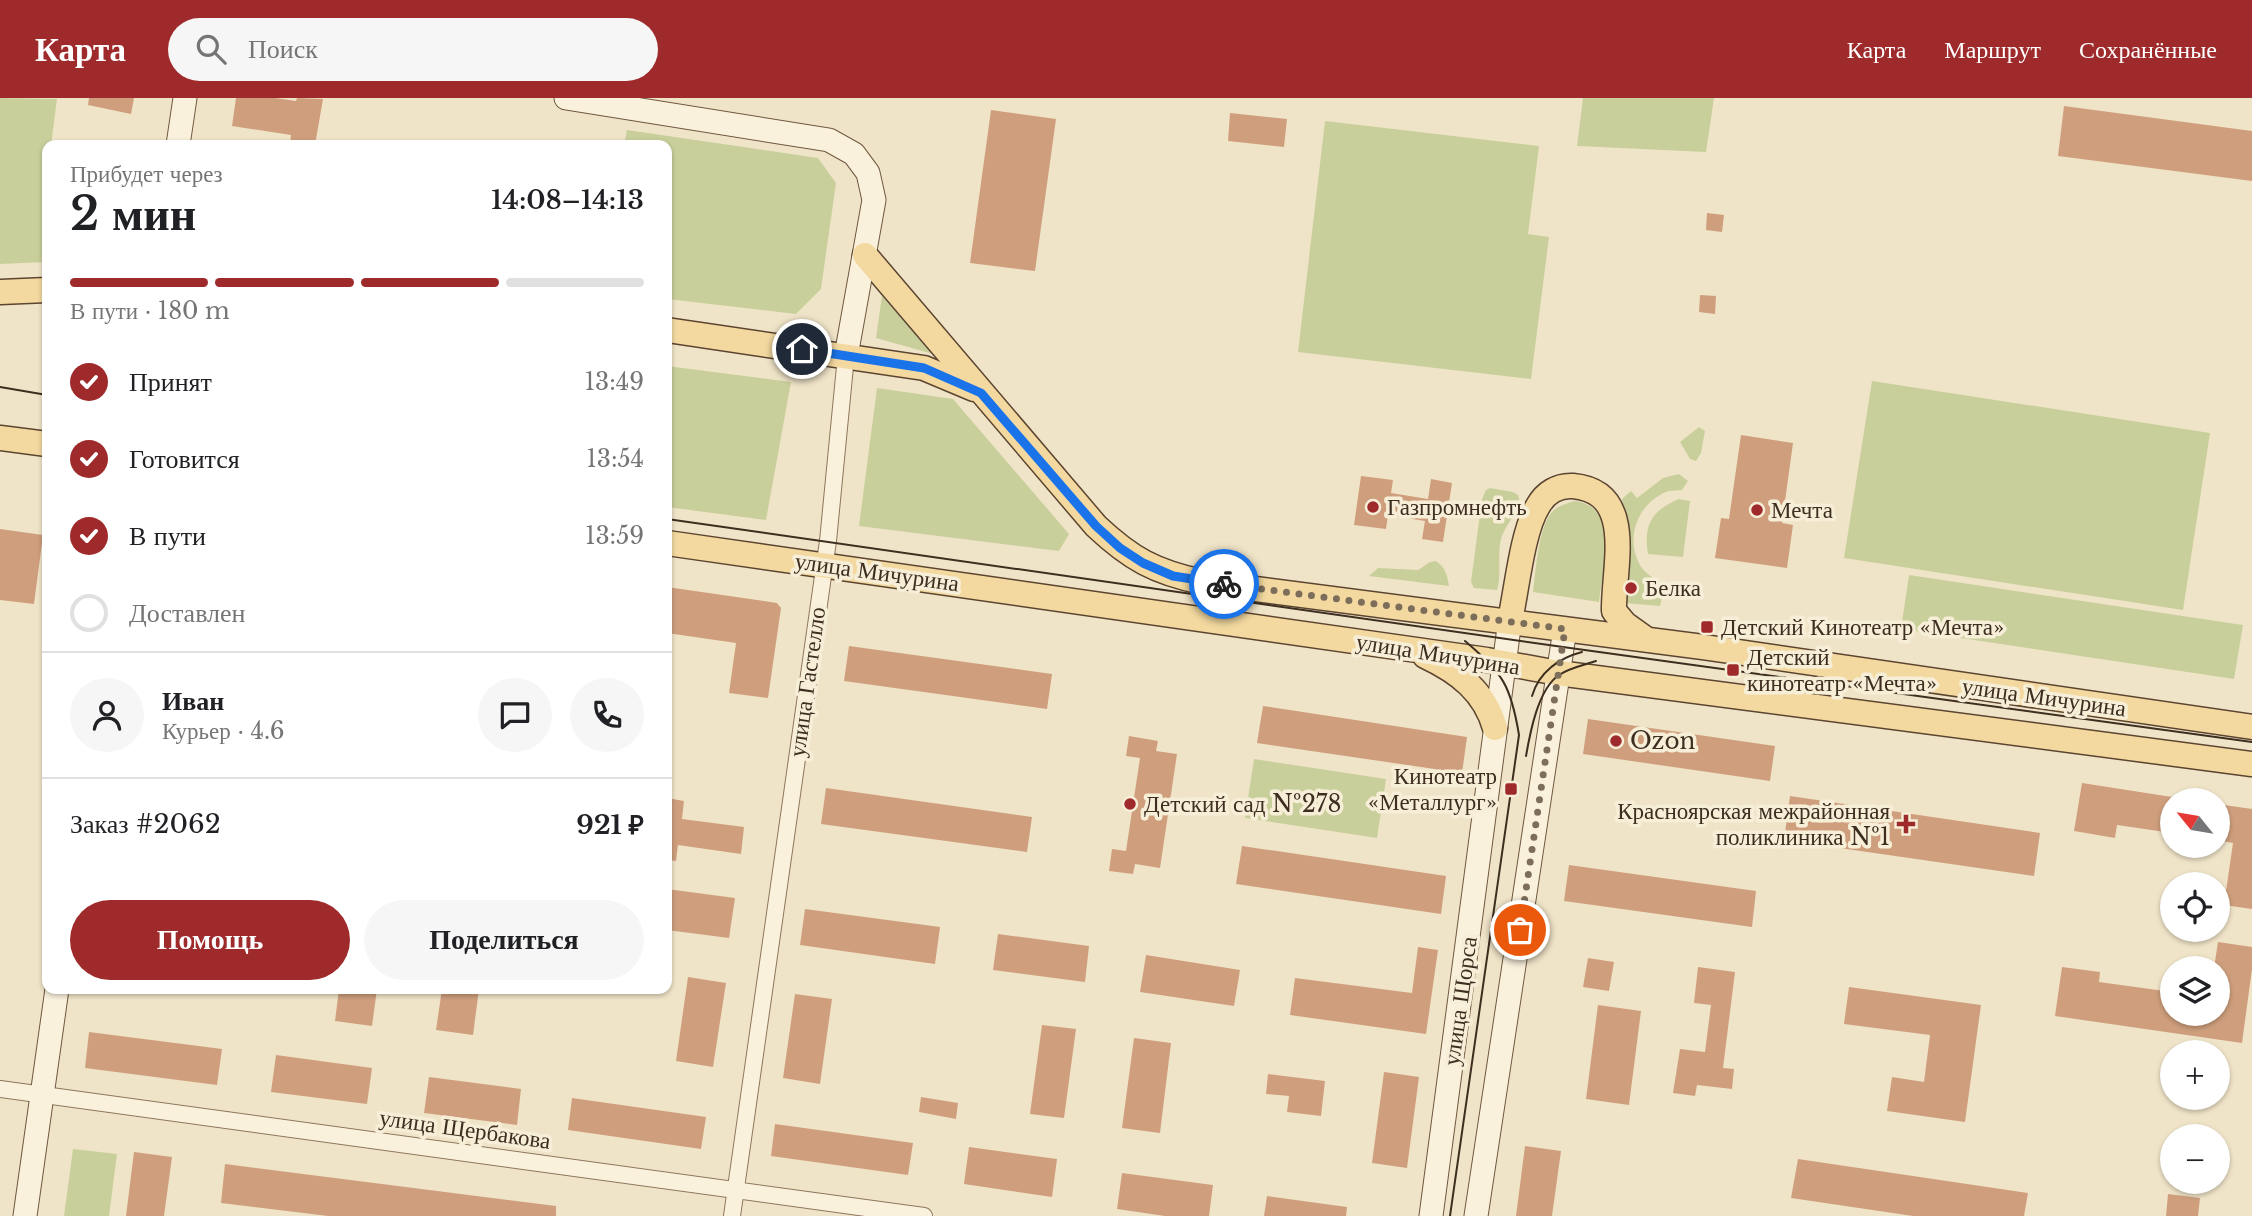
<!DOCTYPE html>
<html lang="ru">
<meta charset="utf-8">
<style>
body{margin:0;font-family:"Libre Baskerville",serif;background:#f6f6f6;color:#202124;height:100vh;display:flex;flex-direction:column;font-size:26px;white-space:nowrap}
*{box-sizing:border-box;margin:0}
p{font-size:23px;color:#757577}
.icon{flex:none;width:38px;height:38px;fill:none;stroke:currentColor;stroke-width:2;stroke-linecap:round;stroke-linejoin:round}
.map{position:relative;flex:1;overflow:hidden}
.sheet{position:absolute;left:42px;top:42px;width:630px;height:854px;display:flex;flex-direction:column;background:#fff;border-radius:14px;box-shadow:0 2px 5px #0004}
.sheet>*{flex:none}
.needle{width:46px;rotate:300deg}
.buttons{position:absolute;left:2160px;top:690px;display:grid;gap:14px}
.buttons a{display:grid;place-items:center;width:70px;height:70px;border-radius:50%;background:#fff;box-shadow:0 2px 5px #0004;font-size:35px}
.pin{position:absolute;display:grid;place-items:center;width:60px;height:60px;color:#fff;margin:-30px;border:4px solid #fff;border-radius:50%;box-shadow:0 2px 7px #0007}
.courier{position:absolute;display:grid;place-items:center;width:70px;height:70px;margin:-35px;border:5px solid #1a73e8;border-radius:50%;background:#fff;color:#222;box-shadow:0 2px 9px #0007}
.overview em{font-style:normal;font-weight:600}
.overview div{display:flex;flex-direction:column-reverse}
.overview{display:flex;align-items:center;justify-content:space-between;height:119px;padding:0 28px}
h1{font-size:46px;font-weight:600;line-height:52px}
.bar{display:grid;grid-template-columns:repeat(4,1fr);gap:10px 7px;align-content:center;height:84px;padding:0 28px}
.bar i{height:9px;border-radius:5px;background:#e0e0e0}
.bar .selected{background:#9e2a2b}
.bar p{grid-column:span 4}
.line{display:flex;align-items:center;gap:18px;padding:0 28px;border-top:2px solid #e0e0e0}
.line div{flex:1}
.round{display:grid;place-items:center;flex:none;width:74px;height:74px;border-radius:37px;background:#f6f6f6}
ol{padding:0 28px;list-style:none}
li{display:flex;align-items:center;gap:21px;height:77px}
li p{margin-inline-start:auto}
li .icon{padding:7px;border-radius:50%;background:#9e2a2b;color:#fff;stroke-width:4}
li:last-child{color:#757577}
li i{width:38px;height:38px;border:4px solid #e0e0e0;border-radius:50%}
.primary-button{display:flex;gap:14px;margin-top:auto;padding:14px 28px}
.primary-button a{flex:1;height:80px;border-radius:42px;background:#9e2a2b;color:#fff;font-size:28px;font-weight:600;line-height:80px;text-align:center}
.primary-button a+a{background:#f6f6f6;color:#202124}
header{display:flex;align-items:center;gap:42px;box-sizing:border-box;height:98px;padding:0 35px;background:#9e2a2b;color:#fff}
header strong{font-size:33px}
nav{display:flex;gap:38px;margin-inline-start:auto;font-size:24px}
.search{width:490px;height:63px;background:#f6f6f6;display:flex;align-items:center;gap:18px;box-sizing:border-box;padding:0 24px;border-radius:38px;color:#757577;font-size:26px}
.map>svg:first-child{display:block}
.green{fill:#c9cf9b}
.building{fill:#cf9f7d}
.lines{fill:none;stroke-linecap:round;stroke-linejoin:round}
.street-casing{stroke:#8d765c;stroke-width:18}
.secondary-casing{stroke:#6f573f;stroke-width:25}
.primary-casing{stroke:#5b4430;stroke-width:27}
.street{stroke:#faf1dc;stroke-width:16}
.secondary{stroke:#faf1dc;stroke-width:23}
.primary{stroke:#f3d9a0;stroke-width:24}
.tram{stroke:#3d2e20;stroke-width:2}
.done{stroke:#7c6e5b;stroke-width:7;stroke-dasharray:0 12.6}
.route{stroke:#1a73e8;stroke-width:9}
.poi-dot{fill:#9e2a2b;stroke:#f7eed8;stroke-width:2.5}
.labels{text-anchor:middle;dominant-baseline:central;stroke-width:7;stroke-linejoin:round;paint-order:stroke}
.poi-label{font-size:23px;fill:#3d2e20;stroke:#f7eed8;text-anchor:start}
.street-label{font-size:23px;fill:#3d2e20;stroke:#f7eed8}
</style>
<header>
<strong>Карта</strong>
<div class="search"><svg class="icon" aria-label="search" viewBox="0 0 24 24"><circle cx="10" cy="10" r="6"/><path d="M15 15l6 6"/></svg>Поиск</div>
<nav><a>Карта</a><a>Маршрут</a><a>Сохранённые</a></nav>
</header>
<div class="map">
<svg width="2252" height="1118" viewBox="0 0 2252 1118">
<rect width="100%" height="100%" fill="#f0e4c8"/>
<path class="green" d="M0 0 57 1 51 47H47V164L0 166Z
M1583 0H1714L1706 54 1577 48Z
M1325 23 1539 48 1528 136 1549 139 1531 281 1298 254Z
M627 32 818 60 836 85 821 191 796 216 667 201V47H624Z
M882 198 933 256 876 240Z
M667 268 791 284 766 422 667 409Z
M1872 283 2210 335 2183 512 1844 460Z
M877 290 953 301 1069 436 1059 453 859 428Z
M1699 329 1705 333 1701 355 1696 363 1690 361 1680 344Z
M1679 376 1688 383 1682 392C1677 393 1670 392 1666 394 1637 406 1625 441 1640 467 1645 476 1657 482 1665 488L1660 508 1625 505 1621 499 1628 428 1622 401 1631 393 1637 400 1663 380Z
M1490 390 1513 394 1518 397 1520 405C1515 418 1505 428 1501 441 1497 458 1502 476 1497 492L1474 490 1471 484 1482 401 1486 392Z
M1679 401 1690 403 1683 459 1648 456C1643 427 1652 412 1679 401Z
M1575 403C1621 409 1602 473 1599 504L1533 494C1536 473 1538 426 1554 412 1560 407 1568 405 1575 403Z
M1436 463C1446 470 1447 477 1449 488L1369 478 1378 470 1418 472 1430 464Z
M1909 477 2243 527 2234 581 1901 531Z
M1254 661 1386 681 1377 740 1245 720Z
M73 1051 117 1056 109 1118H64Z"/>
<path class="building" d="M89 0H134L131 16 88 7Z
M236 0H275L296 3 297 0 323 1 315 47H290L291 37 232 28Z
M2064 8 2252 33V83L2058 58Z
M991 12 1056 21 1035 173 970 165Z
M1230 15 1287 21 1284 49 1228 43Z
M1707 115 1724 117 1722 134 1706 132Z
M1700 197 1716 198 1715 216 1699 214Z
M1741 337 1793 345 1782 425 1793 427 1787 470 1715 460 1721 420 1729 421Z
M1361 378 1393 382 1391 395 1428 401 1431 381 1452 385 1443 444 1422 441 1425 423 1388 417 1386 431 1354 427Z
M0 431 43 437 34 506 0 502Z
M667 489 777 505 781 510 768 600 729 595 736 545 667 535Z
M849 548 1052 576 1047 611 844 583Z
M1263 608 1467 639 1462 675 1257 645Z
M1588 621 1775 648 1770 683 1583 656Z
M1129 638 1158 643 1156 653 1177 656 1160 770 1135 766 1133 776 1109 773 1112 751 1126 753 1140 660 1126 658Z
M2082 685 2172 699V735L2117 727 2115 740 2074 733Z
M826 690 1032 719 1027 754 821 726Z
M1790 698 2040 735 2034 778 1784 742Z
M667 700 684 703 682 721 744 729 741 756 678 747 676 763 667 762Z
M2217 706 2252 711V811L2224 807 2233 745 2217 742Z
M1242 748 1446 778 1441 816 1236 786Z
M1569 767 1756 793 1752 829 1564 803Z
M667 791 735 800 729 840 667 832Z
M805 811 940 829 935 866 800 847Z
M998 836 1089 848 1085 884 993 872Z
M2218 844 2252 849V871L2242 945 2055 918 2062 869 2100 874 2099 884 2172 894V915H2217V870H2214Z
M1418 849 1438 852 1426 936 1290 917 1295 880 1412 895Z
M1146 857 1240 872 1234 908 1140 894Z
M1588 860 1614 864 1609 893 1583 889Z
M1698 869 1735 874 1723 970 1734 971 1732 991 1697 987 1695 998 1673 995 1680 951 1705 954 1711 907 1694 905Z
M688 879 726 885 713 969 676 963Z
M1849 889 1981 907 1965 1024 1887 1013 1892 979 1924 984 1930 937 1844 926Z
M339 891H377L372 928 335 923Z
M442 891H479L473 937 436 932Z
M795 896 832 901 820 986 783 980Z
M1598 907 1641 913 1629 1007 1586 1001Z
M1042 927 1076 931 1064 1020 1030 1016Z
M89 934 222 951 217 987 85 970Z
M1134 940 1171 945 1160 1035 1122 1030Z
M276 957 372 970 367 1006 271 994Z
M1384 974 1419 979 1407 1070 1372 1065Z
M1268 976 1325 983 1321 1018 1287 1014 1289 998 1266 996Z
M429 979 521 991 517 1027 424 1015Z
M921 999 958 1005 956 1021 919 1014Z
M572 1000 706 1019 701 1051 568 1032Z
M775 1026 913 1045 908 1077 771 1058Z
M1525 1048 1561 1053 1552 1118H1516Z
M969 1049 1057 1061 1052 1099 964 1086Z
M134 1054 172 1059 164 1118H126Z
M1798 1061 2028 1095 2024 1118H1913L1791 1100Z
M225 1066 556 1108V1118H328L221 1105Z
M1122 1075 1213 1087 1209 1118H1165L1117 1111Z
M2168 1096 2200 1100 2198 1118H2166Z
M1267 1098 1347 1109 1346 1118H1264Z"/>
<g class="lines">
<defs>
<path id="street" d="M0 991 924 1118
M732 1118 828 443 846 258"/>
<path id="secondary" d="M566 0 829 42 854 56 868 75 874 102 846 258
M178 47 185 0
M25 1118 57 891
M1431 1118 1510 522
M1476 1118 1565 531"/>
<path id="primary" d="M865 157 1096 428C1131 461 1155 474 1202 484L1703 549 2252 629
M0 194 47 192
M667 232 924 270 974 291
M0 340 47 346
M667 445 1487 562 1558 575 2252 666
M1510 522C1517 491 1522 434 1538 408 1545 395 1558 387 1573 388 1637 394 1613 470 1614 513L1625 526 1646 541
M1425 558C1459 574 1485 594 1495 630"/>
</defs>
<use href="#street" class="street-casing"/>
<use href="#secondary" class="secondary-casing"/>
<use href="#primary" class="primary-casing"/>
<use href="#street" class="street"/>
<use href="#secondary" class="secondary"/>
<use href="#primary" class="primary"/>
<path class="tram" d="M0 289 47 297
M667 421 1563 549 2252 644
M1532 598C1539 574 1559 560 1582 554
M1526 658C1530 635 1538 591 1559 577 1569 570 1584 567 1596 563
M1450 1118 1519 637C1511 588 1503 575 1465 543"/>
</g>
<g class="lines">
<path class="done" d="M1224 486 1565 531 1520 832"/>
<path class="route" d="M802 251 924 270 981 295 1096 428 1120 450 1143 465 1173 478 1224 486"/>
</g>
<g class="poi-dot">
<circle cx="1373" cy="409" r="7"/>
<circle cx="1757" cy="412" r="7"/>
<circle cx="1631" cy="490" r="7"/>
<rect x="1700" y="522" width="14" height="14" rx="3.5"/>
<rect x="1726" y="565" width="14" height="14" rx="3.5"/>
<circle cx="1616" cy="643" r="7"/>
<rect x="1504" y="684" width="14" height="14" rx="3.5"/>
<circle cx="1130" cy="706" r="7"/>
<path d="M1902.5 715.5h7v7h7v7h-7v7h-7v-7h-7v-7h7z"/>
</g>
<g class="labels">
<g class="poi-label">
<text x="1387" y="409">Газпромнефть</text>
<text x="1771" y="412">Мечта</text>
<text x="1645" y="490">Белка</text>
<text x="1721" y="529">Детский Кинотеатр «Мечта»</text>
<text x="1747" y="559">Детский<tspan x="1747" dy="26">кинотеатр «Мечта»</tspan></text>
<text x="1630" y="643">Ozon</text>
<text x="1497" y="678" text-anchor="end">Кинотеатр<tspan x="1497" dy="26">«Металлург»</tspan></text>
<text x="1144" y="706">Детский сад №278</text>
<text x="1890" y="713" text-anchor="end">Красноярская межрайонная<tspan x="1890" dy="26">поликлиника №1</tspan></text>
</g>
<g class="street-label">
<text transform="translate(877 474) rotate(8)">улица Мичурина</text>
<text transform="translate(1438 556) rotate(9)">улица Мичурина</text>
<text transform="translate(807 584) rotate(-82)">улица Гастелло</text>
<text transform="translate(2044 599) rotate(8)">улица Мичурина</text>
<text transform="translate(1460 903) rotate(-82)">улица Щорса</text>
<text transform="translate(465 1031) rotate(8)">улица Щербакова</text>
</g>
</g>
</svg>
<div class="buttons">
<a><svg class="needle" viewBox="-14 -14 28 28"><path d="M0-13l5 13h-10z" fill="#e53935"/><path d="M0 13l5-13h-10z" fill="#757577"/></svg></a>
<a><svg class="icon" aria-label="locate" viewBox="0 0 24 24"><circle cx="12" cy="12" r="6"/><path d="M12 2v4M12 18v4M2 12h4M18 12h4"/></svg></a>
<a><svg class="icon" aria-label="layers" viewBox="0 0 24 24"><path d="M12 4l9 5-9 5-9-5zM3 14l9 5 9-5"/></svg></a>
<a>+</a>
<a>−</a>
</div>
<div class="pin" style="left:1520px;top:832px;background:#ea580c"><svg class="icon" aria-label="bag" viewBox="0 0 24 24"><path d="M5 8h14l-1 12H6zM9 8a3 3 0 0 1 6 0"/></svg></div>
<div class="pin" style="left:802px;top:251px;background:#1f2937"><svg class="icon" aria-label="home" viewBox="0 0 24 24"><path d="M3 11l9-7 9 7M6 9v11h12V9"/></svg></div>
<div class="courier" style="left:1224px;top:486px"><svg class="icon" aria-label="bike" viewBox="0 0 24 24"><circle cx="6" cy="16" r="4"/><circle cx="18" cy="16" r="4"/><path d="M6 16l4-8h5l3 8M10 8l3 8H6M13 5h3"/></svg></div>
<section class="sheet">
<div class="overview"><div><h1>2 мин</h1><p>Прибудет через</p></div><em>14:08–14:13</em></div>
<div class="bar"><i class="selected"></i><i class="selected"></i><i class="selected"></i><i></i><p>В пути · 180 m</p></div>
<ol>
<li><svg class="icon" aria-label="check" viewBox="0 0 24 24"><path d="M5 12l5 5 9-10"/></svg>Принят<p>13:49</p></li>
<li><svg class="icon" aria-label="check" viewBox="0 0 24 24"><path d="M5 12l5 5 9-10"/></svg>Готовится<p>13:54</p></li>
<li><svg class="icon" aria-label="check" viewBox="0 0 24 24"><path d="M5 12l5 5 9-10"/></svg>В пути<p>13:59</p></li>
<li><i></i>Доставлен</li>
</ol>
<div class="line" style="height:126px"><a class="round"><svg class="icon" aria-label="person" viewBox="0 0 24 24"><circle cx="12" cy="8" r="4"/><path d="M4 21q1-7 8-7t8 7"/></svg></a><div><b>Иван</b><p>Курьер · 4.6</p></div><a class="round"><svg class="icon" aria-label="chat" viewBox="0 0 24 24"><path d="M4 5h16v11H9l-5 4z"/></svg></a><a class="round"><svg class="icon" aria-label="phone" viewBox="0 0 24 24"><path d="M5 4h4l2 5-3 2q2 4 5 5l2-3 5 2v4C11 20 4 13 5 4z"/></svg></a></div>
<div class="line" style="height:91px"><div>Заказ #2062</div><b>921 ₽</b></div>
<div class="primary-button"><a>Помощь</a><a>Поделиться</a></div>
</section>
</div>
